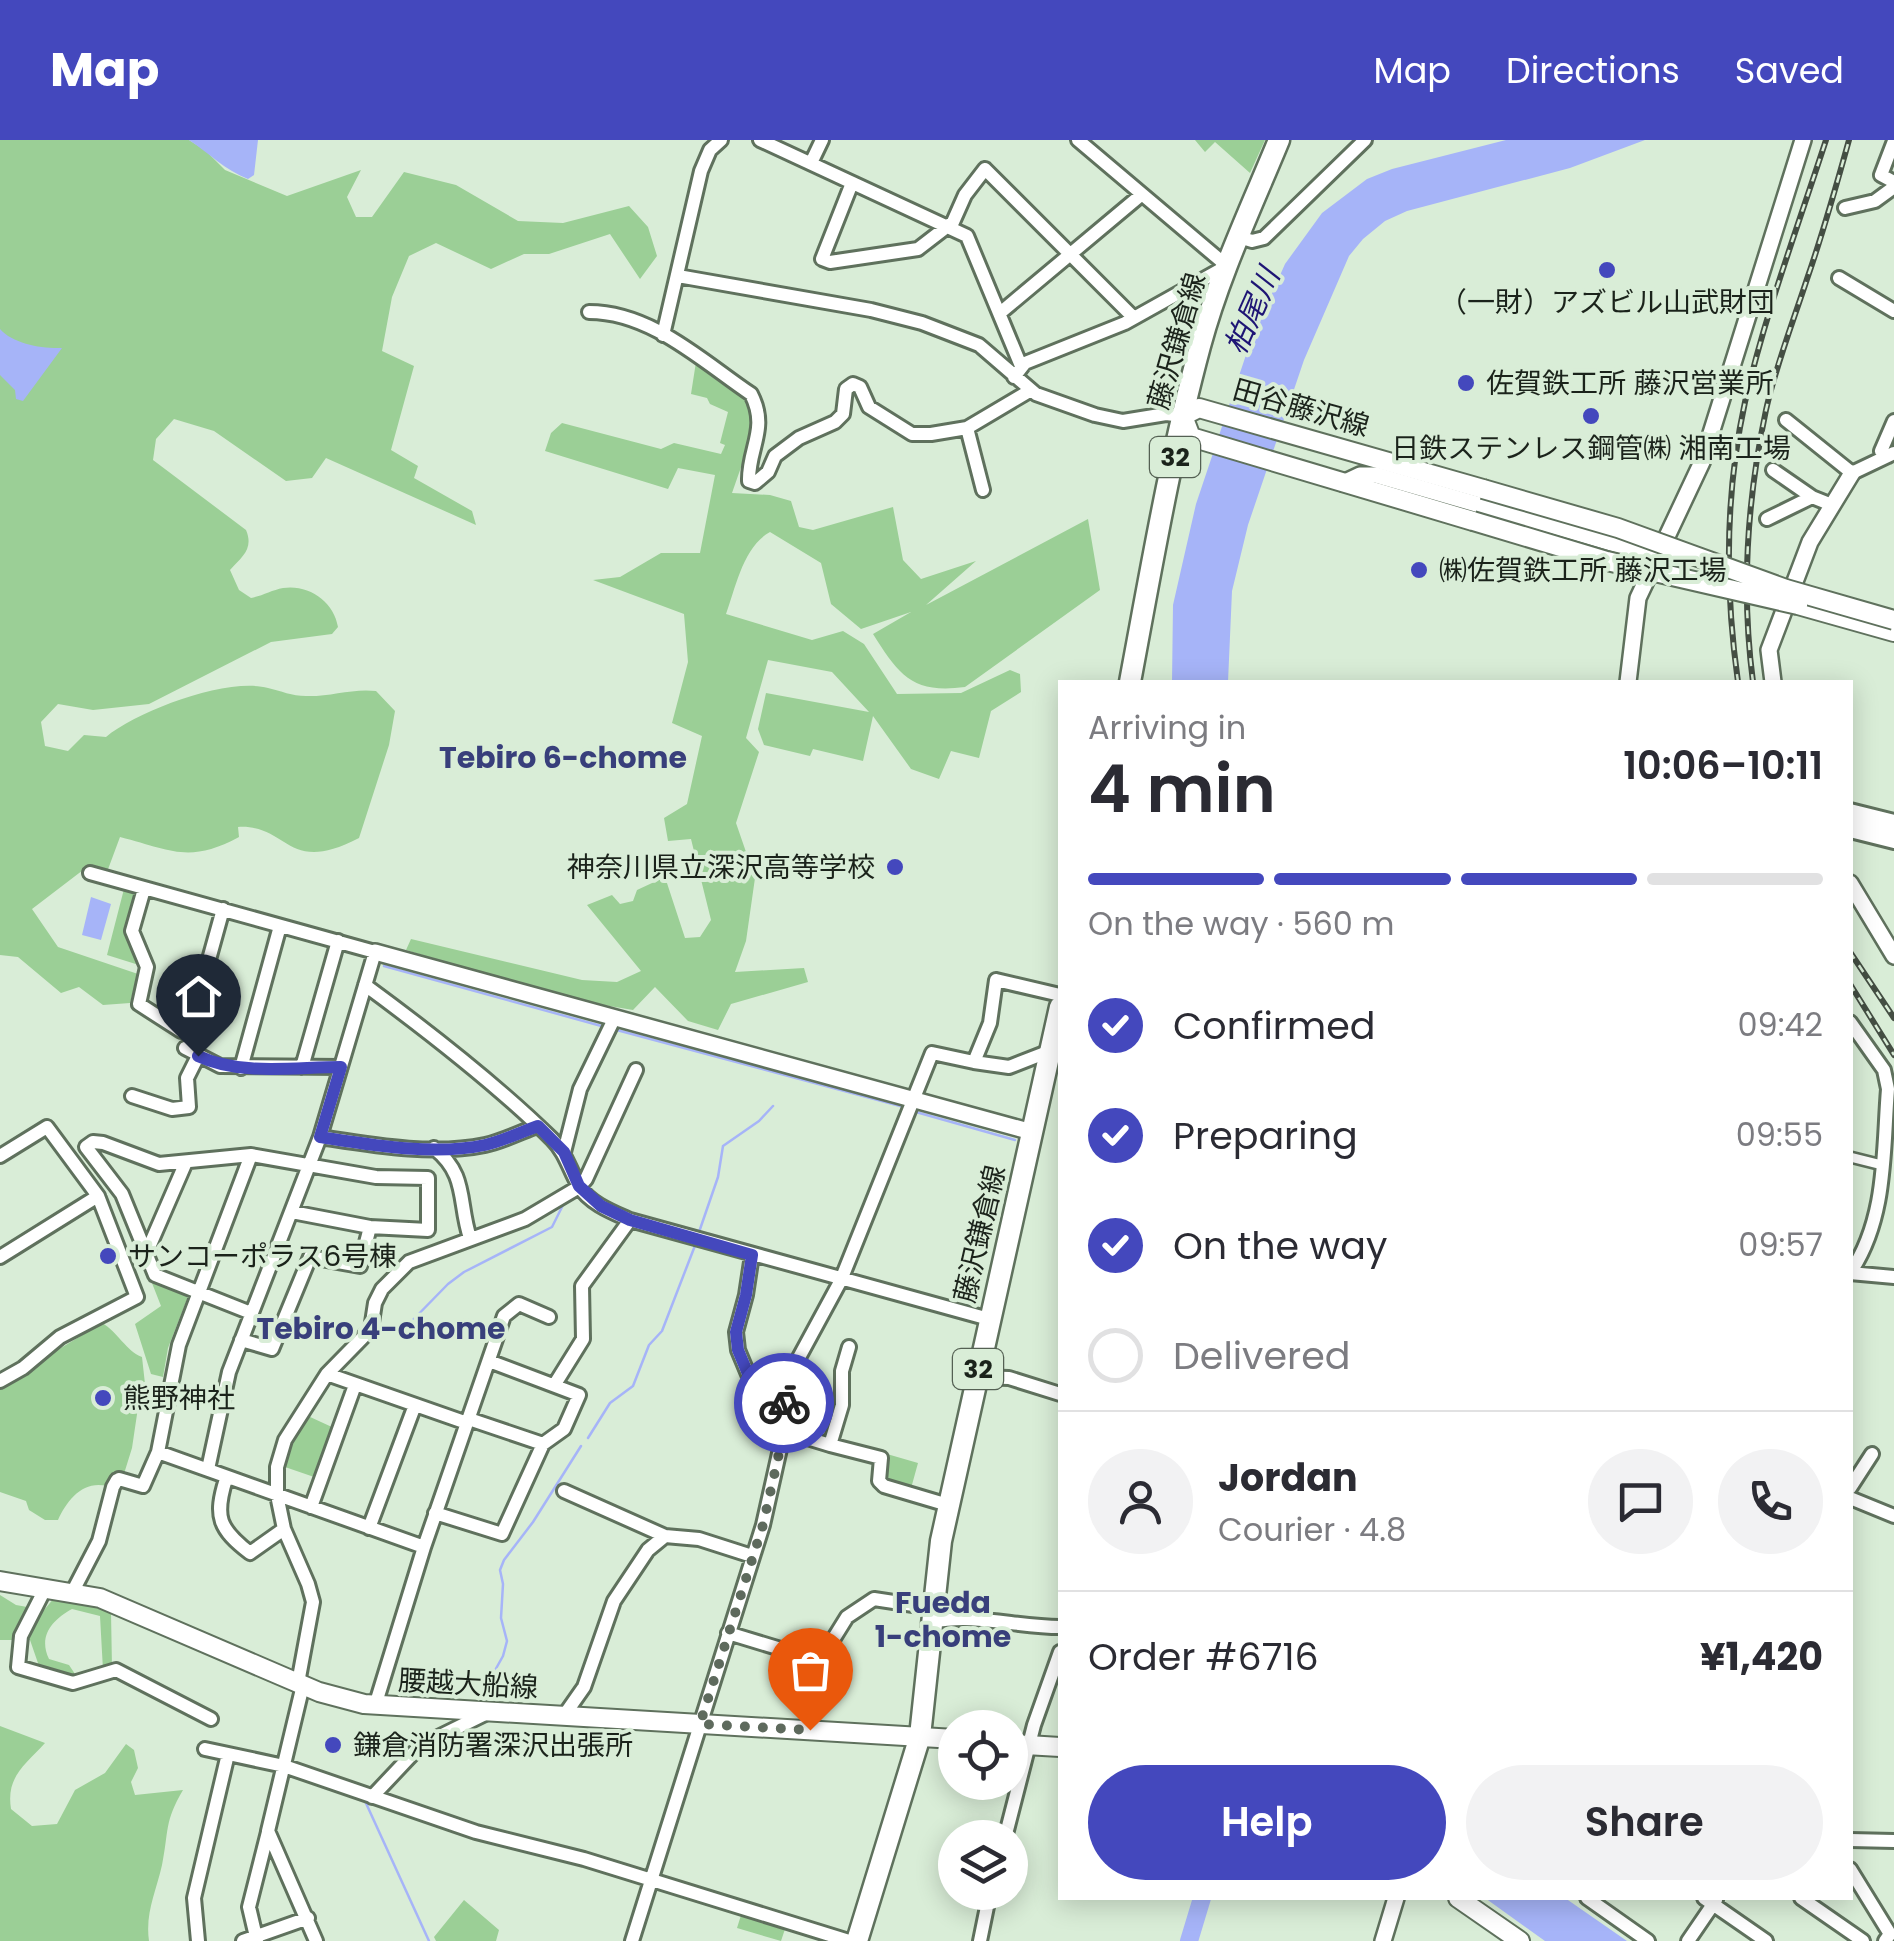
<!DOCTYPE html>
<meta charset="utf-8">
<style>
body{margin:0;font-family:Poppins,"Noto Sans JP",sans-serif;background:#f2f2f3;color:#2b2b33;height:100vh;display:flex;flex-direction:column;font-size:38px;white-space:nowrap}
*{box-sizing:border-box;margin:0}
p{font-size:32px;color:#7c7c81}
.icon{flex:none;width:55px;height:55px;fill:none;stroke:currentColor;stroke-width:2;stroke-linecap:round;stroke-linejoin:round}
.map{position:relative;flex:1;overflow:hidden}
.side{position:absolute;left:1058px;top:540px;width:795px;height:1220px;display:flex;flex-direction:column;background:#fff;border-radius:0px;box-shadow:0 5px 25px #0003}
.side>*{flex:none}
.fabs{position:absolute;left:938px;top:1570px;display:grid;gap:20px}
.fabs a{display:grid;place-items:center;width:90px;height:90px;border-radius:50%;background:#fff;box-shadow:0 5px 25px #0003;font-size:50px}
.pin{position:absolute;display:grid;place-items:center;width:85px;height:85px;color:#fff;margin:-102px -42px;border-radius:50% 50% 50% 0;rotate:-45deg;box-shadow:0 0 10px #0007}
.pin .icon{rotate:45deg}
.courier{position:absolute;display:grid;place-items:center;width:100px;height:100px;margin:-50px;border:8px solid #4448bd;border-radius:50%;background:#fff;color:#222;box-shadow:0 2px 12px #0007}
.headline em{font-style:normal;font-weight:600}
.headline div{display:flex;flex-direction:column-reverse}
.headline{display:flex;align-items:center;justify-content:space-between;height:170px;padding:0 30px}
h1{font-size:65px;font-weight:600;line-height:75px}
.bar{display:grid;grid-template-columns:repeat(4,1fr);gap:15px 10px;align-content:center;height:120px;padding:0 30px}
.bar i{height:12px;border-radius:8px;background:#e1e1e2}
.bar .active{background:#4448bd}
.bar p{grid-column:span 4}
.line{display:flex;align-items:center;gap:25px;padding:0 30px;border-top:2px solid #e1e1e2}
.line div{flex:1}
.round{display:grid;place-items:center;flex:none;width:105px;height:105px;border-radius:52px;background:#f2f2f3}
ol{padding:0 30px;list-style:none}
li{display:flex;align-items:center;gap:30px;height:110px}
li p{margin-inline-start:auto}
li .icon{padding:10px;border-radius:50%;background:#4448bd;color:#fff;stroke-width:4}
li:last-child{color:#7c7c81}
li i{width:55px;height:55px;border:5px solid #e1e1e2;border-radius:50%}
.action{display:flex;gap:20px;margin-top:auto;padding:20px 30px}
.action a{flex:1;height:115px;border-radius:60px;background:#4448bd;color:#fff;font-size:40px;font-weight:600;line-height:115px;text-align:center}
.action a+a{background:#f2f2f3;color:#2b2b33}
header{display:flex;align-items:center;gap:60px;box-sizing:border-box;height:140px;padding:0 50px;background:#4448bd;color:#fff}
header strong{font-size:48px}
nav{display:flex;gap:55px;margin-inline-start:auto;font-size:35px}
.map>svg:first-child{display:block}
.green{fill:#9bcf96}
.water{fill:#a6b4f8}
.lines{fill:none;stroke-linecap:round;stroke-linejoin:round}
.stream{stroke:#a6b4f8;stroke-width:2.5}
.river{stroke:#a6b4f8;stroke-width:18}
.pedestrian-casing{stroke:#5f715d;stroke-width:14}
.minor-casing{stroke:#5f715d;stroke-width:18}
.tertiary-casing{stroke:#5f715d;stroke-width:20}
.secondary-casing{stroke:#5f715d;stroke-width:22}
.primary-casing{stroke:#5f715d;stroke-width:25}
.pedestrian{stroke:#fff;stroke-width:9}
.minor{stroke:#fff;stroke-width:12}
.tertiary{stroke:#fff;stroke-width:15}
.secondary{stroke:#fff;stroke-width:18}
.primary{stroke:#fff;stroke-width:20}
.rail-casing{stroke:#444e43;stroke-width:6}
.rail{stroke:#d9edd7;stroke-width:2.5;stroke-dasharray:8;stroke-linecap:butt}
.secondary-bridge-casing{stroke:#5f715d;stroke-width:22;stroke-linecap:butt}
.secondary-bridge{stroke:#fff;stroke-width:18}
.done{stroke:#5e6a5d;stroke-width:10;stroke-dasharray:0 18}
.route{stroke:#4448bd;stroke-width:12}
.poi-dot{fill:#4448bd;stroke:#d9edd7;stroke-width:4}
.labels{text-anchor:middle;dominant-baseline:central;stroke-width:8;stroke-linejoin:round;paint-order:stroke}
.shield{fill:#d9edd7;stroke:#546053;stroke-width:2.5}
.shield-label{font-size:25px;font-weight:bold;fill:#1b231b}
.poi-label{font-size:28px;fill:#1b231b;stroke:#d9edd7;text-anchor:start}
.street-label{font-size:28px;fill:#1b231b;stroke:#d9edd7}
.water-label{font-size:30px;font-style:italic;fill:#1e1575;stroke:#d9edd7}
.neighbourhood-label{font-size:30px;font-weight:bold;fill:#383f7b;stroke:#d9edd7}
</style>
<header>
<strong>Map</strong>
<nav><a>Map</a><a>Directions</a><a>Saved</a></nav>
</header>
<div class="map">
<svg width="1894" height="1801" viewBox="0 0 1894 1801">
<rect width="100%" height="100%" fill="#d9edd7"/>
<path class="green" d="M0 0H189L206 11 225 30 287 56 361 30 347 57 356 77H372L404 32 456 45 518 81 563 83 629 66 648 87 657 116 640 139 610 94 549 114H524L491 129 436 103 409 116 392 157 382 211 414 226 391 310 418 326 414 338 472 371 476 385 326 318 312 338 286 341 214 291 174 279 156 299 153 320 246 390C254 409 242 417 230 430L239 450 251 458C262 456 272 450 283 448 309 444 334 462 338 487L332 494 271 502 149 564 93 570 58 564 41 582 45 606 68 611 84 595 106 597C138 571 227 537 268 548 281 551 292 556 306 556 329 557 353 548 376 551L395 571 389 605 359 698C286 736 289 684 238 687L239 697C189 724 171 710 120 697L107 732 87 727 32 769 58 807 138 834 130 863 103 865 79 847 61 853 18 817 0 815Z
M1195 0H1265L1250 33 1215 2 1205 12Z
M696 222 750 260 755 287 732 353 770 355 791 361 799 387 813 390 893 367 903 420 921 439 976 421 926 465 1088 379 1100 450 965 547C912 554 899 535 873 494L911 472 861 489 831 464 821 423 770 392C743 407 736 447 726 474L812 500 843 491 864 504 897 554 961 553 1010 530 1020 534 1021 552 991 571 979 618 951 611 939 639 911 629 873 576 863 621 813 609 810 616 764 605 758 589 766 553 869 572 832 532 768 520 746 598 759 612 736 683 755 738 746 801 735 832 804 828 808 842 731 864 718 890 688 881 655 847 633 870 562 858 406 810 411 799 582 840 617 842 641 831 587 765 612 755 620 764 633 761 637 750 665 737 685 798 700 797 711 780 691 699 668 701 664 678 687 664 702 596 672 583 688 522 684 474 593 440 620 437 661 413H700L715 335 678 328 668 349 545 311 551 293 562 283 661 309 674 303 721 314 725 305 720 303 728 272 710 264 707 258 691 254Z
M124 749 138 756 127 792 142 826 107 815Z
M150 1138 189 1154 168 1208 163 1237 151 1234 135 1184 161 1166Z
M102 1183C118 1192 126 1211 142 1217L146 1253 140 1254 132 1308 123 1337 107 1346C83 1340 67 1360 58 1380H45L29 1370 26 1361 0 1352V1245Z
M308 1276 334 1288 317 1338 285 1327 290 1305Z
M887 1314 918 1323 910 1352 888 1345 883 1332Z
M0 1455 16 1465 44 1470 55 1457 99 1466 111 1472 112 1528 103 1530 100 1476 72 1469C52 1480 38 1496 49 1519L69 1525 75 1534 63 1535 39 1526 30 1500H0Z
M0 1586 45 1603C24 1626 6 1637 11 1669L32 1686 57 1684 75 1650 105 1633 126 1604 134 1610 138 1628 131 1642 135 1655 183 1650C164 1682 169 1691 162 1725 156 1752 145 1773 149 1801H0Z
M464 1760 499 1790 496 1801H436L434 1797Z
M742 1772 786 1786 781 1801 737 1788Z"/>
<path class="water" d="M189 0H258L254 35 248 39C225 30 210 14 189 0Z
M1506 0H1645L1570 28 1407 71 1385 81 1363 99 1349 116 1304 220 1248 385 1232 451 1228 542H1172L1173 465 1196 364 1250 203 1285 124 1322 73 1367 39 1392 29Z
M0 189C13 204 43 209 62 208L23 261 16 259 15 250 0 235Z
M91 757 111 764 101 800 82 795Z
M1485 1758H1565L1627 1801H1545Z"/>
<g class="lines">
<path class="stream" d="M384 826 605 887
M613 889 904 967
M916 972 1015 1000
M698 1095 718 1037 723 1006 759 981 773 966
M374 1195 406 1187 448 1144 464 1132 552 1087 565 1061
M588 1298 610 1263 633 1246 649 1205 662 1191 696 1103
M479 1559 503 1516 507 1501 501 1478 503 1444 500 1430 504 1420 533 1382 581 1306
M365 1661 429 1801"/>
<path class="river" d="M1189 1801 1202 1758"/>
<defs>
<path id="pedestrian" d="M1850 1017 1882 1025"/>
<path id="minor" d="M760 0 967 96 1021 226
M1894 1 1881 35 1894 42
M811 23 822 0
M852 43 822 119 830 122 918 109 953 82 965 55 985 29 1133 177
M1845 68 1875 61 1894 47
M1239 97 1252 101 1264 98 1365 0
M678 136 871 170 922 183 979 205 1036 254 1095 275 1123 281 1166 274 1183 276
M1839 138 1894 171
M589 172C651 172 702 221 751 254 769 289 748 308 749 341L755 343 768 332 775 316 799 298 835 282 843 274 846 249 853 244 860 247 869 267 912 294H931L967 288 1031 250
M1000 173 1141 55
M663 195 701 31 710 10 721 0
M1014 237 1025 223 1125 183 1227 126 1078 0
M1786 280 1852 333 1894 313
M967 288 983 350
M1888 316 1881 311 1894 281
M1773 330 1812 357
M1767 379 1812 357 1832 365
M1850 670 1894 681
M1850 691 1894 702
M90 733 375 812 320 997 229 1232 208 1329
M144 749 132 791 147 827 139 864 181 891 190 888 223 769
M365 845C429 892 495 943 552 999 566 1013 569 1029 579 1046 589 1063 612 1072 630 1080L989 1179
M1850 882 1884 930 1888 949C1883 1011 1887 1079 1850 1133
M185 908 220 926 341 927
M974 922 1009 927 1050 911
M302 927 338 801
M241 928 280 786
M132 956 172 969 189 967 187 938 198 916
M320 997C372 1005 432 1016 485 1005 503 1001 521 992 537 986
M434 1008C468 1035 458 1062 470 1098
M564 1012 580 949 614 879
M0 1016 47 987 98 1056 137 1157 60 1197 23 1228 0 1241
M146 1114 186 1022
M752 1115 746 1155 736 1192 738 1210 748 1234 784 1254
M0 1117 98 1056
M1850 1133 1894 1137
M251 1173 155 1135 122 1054 86 1007 93 1002 103 1003 159 1024 251 1015 376 1037 428 1038V1090L370 1087 292 1072
M241 1200 272 1209 310 1117 360 1126 370 1087
M327 1234 467 1283
M976 1237 1009 1238 1060 1254
M555 1244 583 1199 582 1146 630 1080
M469 1279 543 1304
M784 1291 830 1305 842 1265V1231L849 1207
M830 1305 881 1318 879 1341 884 1346 948 1365
M158 1312 424 1407
M119 1339 143 1346 158 1312 179 1205 251 1015
M226 1339C214 1377 219 1389 250 1413L284 1389
M1850 1348 1872 1314
M564 1351 665 1396 699 1399 752 1416
M1850 1358 1894 1376
M311 1367 355 1245
M435 1373 502 1394 543 1304 564 1289 579 1255 489 1221
M369 1388 415 1265
M45 1449 21 1496 18 1527 73 1543 116 1530 211 1579
M72 1453 99 1401 113 1347 117 1340
M932 1482C975 1473 1016 1487 1060 1487
M728 1493 804 1516H814L829 1506 847 1477 874 1459 933 1468
M298 1543 313 1462 308 1444 284 1389 277 1355V1327L285 1300 327 1234 371 1189 375 1163 382 1149 409 1122 525 1079 579 1047 586 1039 636 930
M303 1545 268 1691 316 1801
M375 1566 424 1407 504 1176 519 1164 549 1177
M563 1577 584 1547 614 1461 648 1410 665 1396
M205 1609 284 1626 476 1692 584 1719 849 1801
M372 1657 420 1606 487 1573
M1005 1698 1034 1585 1060 1512
M1850 1700 1894 1701
M1850 1729 1890 1794 1885 1801
M1587 1758 1648 1801
M1704 1758 1766 1801
M1801 1758 1863 1801
M198 1801 194 1758 228 1614
M243 1801 308 1778
M257 1801 249 1767 268 1692
M632 1801 763 1385 784 1291V1254L796 1223 841 1140 932 913 974 922 990 883 996 840 1060 855
M980 1801 990 1752
M1688 1801 1716 1760"/>
<path id="tertiary" d="M1343 343 1360 335H1376L1656 416
M1628 542 1638 458 1702 322 1803 0
M1773 542 1769 510 1810 402 1852 333
M1850 681 1894 691
M1850 743 1894 816
M375 812 1032 992
M1383 1801 1396 1758"/>
<path id="secondary" d="M1473 381 1191 297 1183 276 1199 268 1483 349
M1798 465 1894 492
M0 1441 100 1458 319 1552 364 1564 955 1599
M1010 1604 1060 1607
M1458 1758 1520 1801"/>
<path id="primary" d="M1130 542C1151 430 1170 317 1200 206 1219 135 1251 68 1279 0
M857 1801 920 1596 941 1401 1060 867"/>
</defs>
<use href="#pedestrian" class="pedestrian-casing"/>
<use href="#minor" class="minor-casing"/>
<use href="#tertiary" class="tertiary-casing"/>
<use href="#secondary" class="secondary-casing"/>
<use href="#primary" class="primary-casing"/>
<use href="#pedestrian" class="pedestrian"/>
<use href="#minor" class="minor"/>
<use href="#tertiary" class="tertiary"/>
<use href="#secondary" class="secondary"/>
<use href="#primary" class="primary"/>
<defs>
<path id="rail" d="M1738 542C1725 450 1725 354 1745 262 1765 174 1798 86 1826 0
M1753 542C1741 451 1747 360 1766 270 1776 225 1793 182 1807 139 1823 93 1836 47 1849 0
M1850 812 1894 878
M1850 844 1894 915"/>
</defs>
<use href="#rail" class="rail-casing"/>
<use href="#rail" class="rail"/>
<defs>
<path id="secondary-bridge" d="M1483 349 1618 388 1786 449 1894 480
M1473 381 1607 421 1798 465"/>
</defs>
<use href="#secondary-bridge" class="secondary-bridge-casing"/>
<use href="#secondary-bridge" class="secondary-bridge"/>
</g>
<g class="lines">
<path class="done" d="M784 1263V1291L763 1385 700 1584 810 1590"/>
<path class="route" d="M198 916C241 936 294 927 341 927L320 997C372 1005 433 1016 485 1005 503 1001 521 992 538 986L564 1012 579 1046 601 1066 630 1080 752 1115 746 1155 736 1192 738 1210 748 1234 784 1254V1263"/>
</g>
<g class="poi-dot">
<circle cx="1607" cy="130" r="10"/>
<circle cx="1466" cy="243" r="10"/>
<circle cx="1591" cy="276" r="10"/>
<circle cx="1419" cy="430" r="10"/>
<circle cx="895" cy="727" r="10"/>
<circle cx="108" cy="1116" r="10"/>
<circle cx="103" cy="1258" r="10"/>
<circle cx="333" cy="1605" r="10"/>
</g>
<g class="labels">
<g class="shield">
<rect x="1150" y="297" width="50" height="40" rx="8"/>
<rect x="953" y="1209" width="50" height="40" rx="8"/>
</g>
<g class="shield-label">
<text x="1175" y="317">32</text>
<text x="978" y="1229">32</text>
</g>
<g class="poi-label">
<text x="1607" y="162" text-anchor="middle">（一財）アズビル山武財団</text>
<text x="1486" y="243">佐賀鉄工所 藤沢営業所</text>
<text x="1591" y="308" text-anchor="middle">日鉄ステンレス鋼管㈱ 湘南工場</text>
<text x="1439" y="430">㈱佐賀鉄工所 藤沢工場</text>
<text x="875" y="727" text-anchor="end">神奈川県立深沢高等学校</text>
<text x="128" y="1116">サンコーポラス6号棟</text>
<text x="123" y="1258">熊野神社</text>
<text x="353" y="1605">鎌倉消防署深沢出張所</text>
</g>
<g class="street-label">
<text transform="translate(1177 201) rotate(-74)">藤沢鎌倉線</text>
<text transform="translate(1301 268) rotate(16)">田谷藤沢線</text>
<text transform="translate(980 1094) rotate(-77)">藤沢鎌倉線</text>
<text transform="translate(468 1544) rotate(3)">腰越大船線</text>
</g>
<g class="water-label">
<text transform="translate(1252 171) rotate(-66)">柏尾川</text>
</g>
<g class="neighbourhood-label">
<text x="563" y="617">Tebiro 6-chome</text>
<text x="381" y="1188">Tebiro 4-chome</text>
<text x="943" y="1462">Fueda<tspan x="943" dy="34">1-chome</tspan></text>
</g>
</g>
</svg>
<div class="fabs">
<a><svg class="icon" aria-label="locate" viewBox="0 0 24 24"><circle cx="12" cy="12" r="6"/><path d="M12 2v4M12 18v4M2 12h4M18 12h4"/></svg></a>
<a><svg class="icon" aria-label="layers" viewBox="0 0 24 24"><path d="M12 4l9 5-9 5-9-5zM3 14l9 5 9-5"/></svg></a>
</div>
<div class="pin" style="left:810px;top:1590px;background:#ea580c"><svg class="icon" aria-label="bag" viewBox="0 0 24 24"><path d="M5 8h14l-1 12H6zM9 8a3 3 0 0 1 6 0"/></svg></div>
<div class="pin" style="left:198px;top:916px;background:#1f2937"><svg class="icon" aria-label="home" viewBox="0 0 24 24"><path d="M3 11l9-7 9 7M6 9v11h12V9"/></svg></div>
<div class="courier" style="left:784px;top:1263px"><svg class="icon" aria-label="bike" viewBox="0 0 24 24"><circle cx="6" cy="16" r="4"/><circle cx="18" cy="16" r="4"/><path d="M6 16l4-8h5l3 8M10 8l3 8H6M13 5h3"/></svg></div>
<section class="side">
<div class="headline"><div><h1>4 min</h1><p>Arriving in</p></div><em>10:06–10:11</em></div>
<div class="bar"><i class="active"></i><i class="active"></i><i class="active"></i><i></i><p>On the way · 560 m</p></div>
<ol>
<li><svg class="icon" aria-label="check" viewBox="0 0 24 24"><path d="M5 12l5 5 9-10"/></svg>Confirmed<p>09:42</p></li>
<li><svg class="icon" aria-label="check" viewBox="0 0 24 24"><path d="M5 12l5 5 9-10"/></svg>Preparing<p>09:55</p></li>
<li><svg class="icon" aria-label="check" viewBox="0 0 24 24"><path d="M5 12l5 5 9-10"/></svg>On the way<p>09:57</p></li>
<li><i></i>Delivered</li>
</ol>
<div class="line" style="height:180px"><a class="round"><svg class="icon" aria-label="person" viewBox="0 0 24 24"><circle cx="12" cy="8" r="4"/><path d="M4 21q1-7 8-7t8 7"/></svg></a><div><b>Jordan</b><p>Courier · 4.8</p></div><a class="round"><svg class="icon" aria-label="chat" viewBox="0 0 24 24"><path d="M4 5h16v11H9l-5 4z"/></svg></a><a class="round"><svg class="icon" aria-label="phone" viewBox="0 0 24 24"><path d="M5 4h4l2 5-3 2q2 4 5 5l2-3 5 2v4C11 20 4 13 5 4z"/></svg></a></div>
<div class="line" style="height:130px"><div>Order #6716</div><b>¥1,420</b></div>
<div class="action"><a>Help</a><a>Share</a></div>
</section>
</div>
